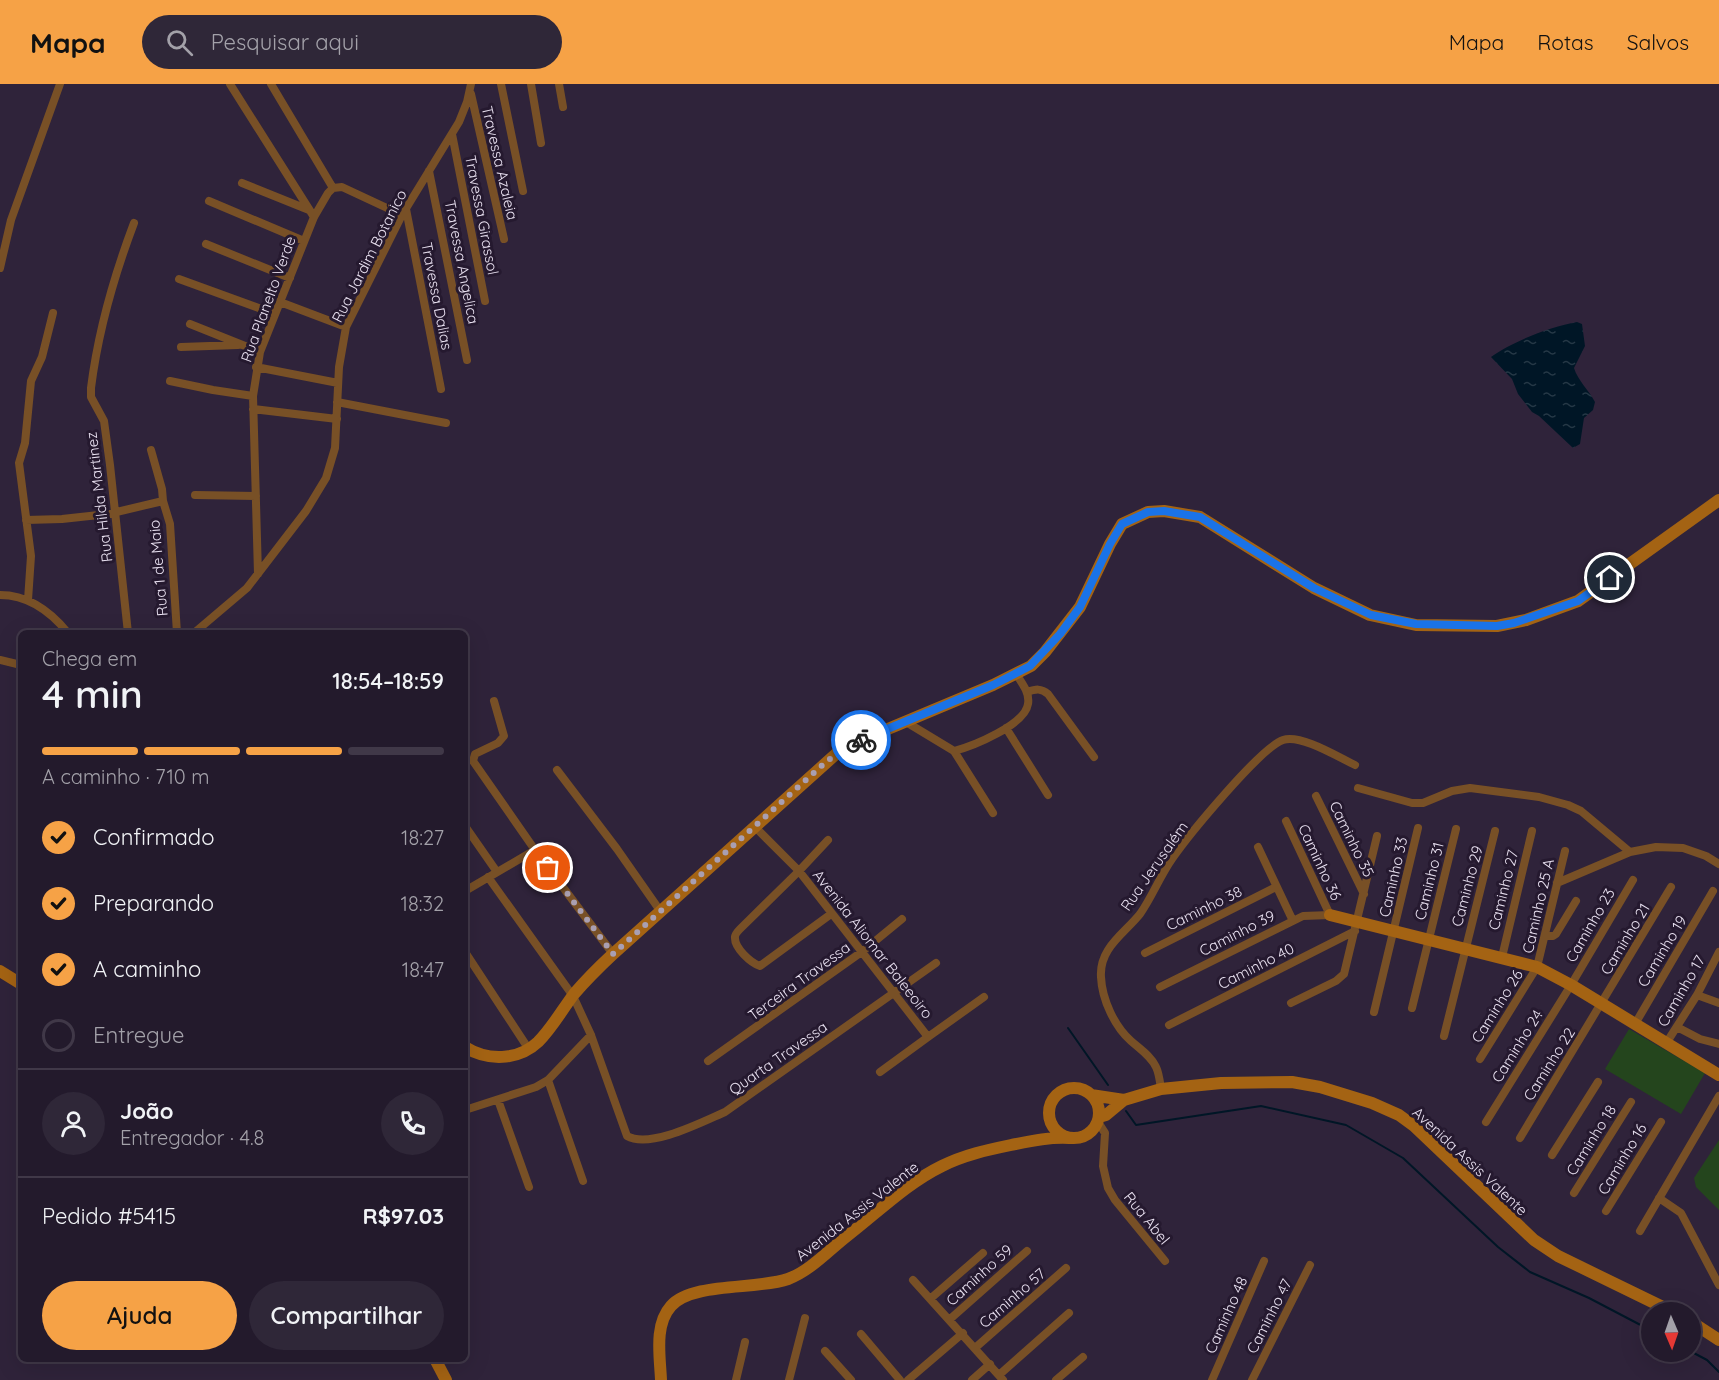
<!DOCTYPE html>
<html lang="pt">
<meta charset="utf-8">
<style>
body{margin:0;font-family:Quicksand,sans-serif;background:#2f2738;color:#f1f3f6;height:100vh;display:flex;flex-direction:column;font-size:22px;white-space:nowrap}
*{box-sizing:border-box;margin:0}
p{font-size:20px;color:#a3a1a9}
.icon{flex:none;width:33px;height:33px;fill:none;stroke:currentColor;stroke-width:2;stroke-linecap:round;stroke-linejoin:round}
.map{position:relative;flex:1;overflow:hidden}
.sheet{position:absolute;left:18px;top:546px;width:450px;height:732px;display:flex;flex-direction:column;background:#231a2c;border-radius:9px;box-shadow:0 6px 24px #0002,0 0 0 2px #403848}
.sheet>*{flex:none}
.needle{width:39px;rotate:178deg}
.fabs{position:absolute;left:1641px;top:1218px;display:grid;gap:12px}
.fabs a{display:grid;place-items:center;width:60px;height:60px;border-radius:50%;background:#231a2c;box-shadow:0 6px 24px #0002,0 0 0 2px #403848;font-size:30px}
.pin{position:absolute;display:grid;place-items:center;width:51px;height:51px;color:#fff;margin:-26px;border:3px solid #fff;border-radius:50%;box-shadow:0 2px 6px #0007}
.courier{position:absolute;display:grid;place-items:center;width:60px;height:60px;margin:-30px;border:4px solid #1a73e8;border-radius:50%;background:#fff;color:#222;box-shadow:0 2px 8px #0007}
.summary em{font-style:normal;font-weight:600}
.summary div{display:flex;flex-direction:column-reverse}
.summary{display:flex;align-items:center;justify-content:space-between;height:102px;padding:0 24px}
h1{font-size:39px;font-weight:600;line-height:45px}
.bar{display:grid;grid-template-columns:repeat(4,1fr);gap:9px 6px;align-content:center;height:72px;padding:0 24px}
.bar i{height:8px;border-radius:4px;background:#403848}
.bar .active{background:#f6a246}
.bar p{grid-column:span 4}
.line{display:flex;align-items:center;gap:15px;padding:0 24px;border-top:2px solid #403848}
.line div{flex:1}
.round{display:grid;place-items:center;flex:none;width:63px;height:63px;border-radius:32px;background:#2f2738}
ol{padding:0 24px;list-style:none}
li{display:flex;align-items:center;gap:18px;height:66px}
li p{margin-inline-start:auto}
li .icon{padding:6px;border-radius:50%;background:#f6a246;color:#111;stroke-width:4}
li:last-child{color:#a3a1a9}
li i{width:33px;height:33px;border:3px solid #403848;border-radius:50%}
.action{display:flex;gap:12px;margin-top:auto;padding:12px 24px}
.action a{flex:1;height:69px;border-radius:36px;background:#f6a246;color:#111;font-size:24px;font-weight:600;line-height:69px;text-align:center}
.action a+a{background:#2f2738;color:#f1f3f6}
header{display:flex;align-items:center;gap:36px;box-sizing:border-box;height:84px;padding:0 30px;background:#f6a246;color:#111}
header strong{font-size:28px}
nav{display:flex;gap:33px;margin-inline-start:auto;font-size:21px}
.search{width:420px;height:54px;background:#2f2738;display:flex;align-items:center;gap:15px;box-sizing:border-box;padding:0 21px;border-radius:33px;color:#a3a1a9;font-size:22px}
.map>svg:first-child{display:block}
.green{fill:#24451d}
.water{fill:url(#water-ripples)}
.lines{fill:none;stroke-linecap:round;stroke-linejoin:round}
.stream{stroke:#001626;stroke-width:2}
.street{stroke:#785026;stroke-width:8}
.secondary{stroke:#a46313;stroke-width:12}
.done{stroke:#a99fb2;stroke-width:6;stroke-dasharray:0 10.8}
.route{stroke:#1a73e8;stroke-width:8}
.labels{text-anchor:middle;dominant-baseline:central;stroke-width:6;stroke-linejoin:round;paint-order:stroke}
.street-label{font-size:15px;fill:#eae2f2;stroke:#25192f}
</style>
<header>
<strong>Mapa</strong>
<div class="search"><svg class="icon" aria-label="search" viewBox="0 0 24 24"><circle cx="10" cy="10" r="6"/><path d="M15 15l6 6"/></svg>Pesquisar aqui</div>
<nav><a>Mapa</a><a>Rotas</a><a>Salvos</a></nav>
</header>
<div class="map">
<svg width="1719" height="1296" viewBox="0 0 1719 1296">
<defs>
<pattern id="water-ripples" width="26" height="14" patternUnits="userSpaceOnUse" patternTransform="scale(1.5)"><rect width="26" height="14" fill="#001626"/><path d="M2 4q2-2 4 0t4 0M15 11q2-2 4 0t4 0" fill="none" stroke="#253846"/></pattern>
</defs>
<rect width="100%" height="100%" fill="#2f233a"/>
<path class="green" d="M1629 945 1705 989 1681 1030 1605 985Z
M1719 1056V1126L1696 1103 1694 1094Z"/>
<path class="water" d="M1577 238 1582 240 1585 262 1574 284C1578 297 1589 306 1595 318L1593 326 1584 334 1580 360 1573 364 1539 332 1532 328 1518 310 1512 295 1491 273C1513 257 1550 243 1577 238Z"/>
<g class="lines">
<path class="stream" d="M1068 944 1108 1001
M1126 1027 1136 1041 1261 1022 1346 1041 1403 1074 1498 1163 1530 1188 1589 1214 1652 1247
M1690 1267 1707 1276 1719 1288"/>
<path class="street" d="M230 0 314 133
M271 0 333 104
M501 0 523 107
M531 0 541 59
M559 0 563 23
M471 10 504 155
M452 50 485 217
M429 87 467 276
M242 99 309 126
M209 117 304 157
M406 125 441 305
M206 160 290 194
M0 184 11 136 60 0
M179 195 275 230
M280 218 346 243
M190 240 260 268
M181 263 238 261
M256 283 338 299
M170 297 213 306 253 312
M337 318 446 339
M253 325 337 335
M195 411 256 412
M163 417 170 440 177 549
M26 436 62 435 108 430 163 417 162 405 151 366
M258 490 253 312 260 268 314 133 328 109 333 104 342 103 402 131
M0 511C29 511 51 528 68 549
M28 516 31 472 19 379 25 359 31 297 42 273 53 229
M128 549 110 381 104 337 91 313V304C98 248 114 192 134 139
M194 549 247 504 306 427 326 394 335 364 339 283 346 243 402 131 459 38 467 18 471 0
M0 576 21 581
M1027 608C1036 605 1041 604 1048 610L1094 673
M494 617 504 652 498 659 475 670 473 677 535 766
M906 638 954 667C973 662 1025 641 1028 620 1030 609 1022 599 1016 590
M1006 644 1048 711
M954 667 993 729
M557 686 617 765 661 828
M1358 704 1412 719H1423L1452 707 1470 704 1539 713 1568 721 1581 727 1630 768
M1316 712 1364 810
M465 742 497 788
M754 742 799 787 928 953 880 988
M828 756 799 787 740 845C738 847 735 850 735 853 734 864 751 879 760 882L831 830
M1258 763 1293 837
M488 793 573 912 591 951 627 1052C650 1065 702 1038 725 1028L936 879
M1557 799 1630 768 1656 763 1683 764 1706 772 1719 780
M465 807 535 766 613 870
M1545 852H1553L1556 850 1576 817
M465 868 528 964
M1145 869 1276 803
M1502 873 1532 747
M1160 903 1303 832 1330 831 1286 737
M1697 911 1719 919
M1291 919 1336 897 1344 890 1377 752
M1412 924 1456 745
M1374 928 1418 744
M1635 940 1713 807
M1169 941 1355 847
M1677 943 1700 955 1719 960
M1444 952 1495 747
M928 953 984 913
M1667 958 1697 911 1719 868
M1480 975 1537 883 1565 767
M708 977 863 867 902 835
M548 996 583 1097
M1161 1005C1160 998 1159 989 1156 983 1151 972 1140 965 1131 957 1115 943 1102 916 1101 893 1099 864 1124 850 1140 830 1152 813 1160 792 1172 775 1188 752 1260 664 1283 656 1301 650 1338 673 1355 681
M498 1016 529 1103
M465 1026 536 1003 548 996 591 951
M1098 1038 1105 1049 1103 1082 1108 1104 1115 1116 1165 1177
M1486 1038 1571 901 1633 796
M1520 1054 1671 803
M1552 1071 1598 998
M1574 1109 1631 1018
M1659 1114 1681 1129 1719 1201
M1606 1127 1661 1038
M1640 1147 1719 1012
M913 1196 1003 1296
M930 1215 983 1169
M949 1236 1027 1167
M861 1250 900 1296
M975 1264 1066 1184
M825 1267 851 1296
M999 1291 1069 1229
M736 1296 745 1258
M789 1296 805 1234
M908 1296 963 1249
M972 1296 990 1280
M1056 1296 1083 1273
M1212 1296 1264 1177
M1252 1296 1310 1181"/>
<path class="secondary" d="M1330 831 1537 883 1571 901 1719 991
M0 887 21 900
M465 963C487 977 518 977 538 958 552 944 562 926 574 910 586 896 599 883 613 870L836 670 852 660 993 601 1031 582 1045 568 1080 523 1110 460 1122 440 1148 428 1164 427 1200 433 1314 504 1370 531 1416 541 1497 542 1526 536 1578 517 1719 416
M1049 1029a25 25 0 1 1 50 0a25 25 0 1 1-50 0Z
M1091 1011 1124 1016 1161 1005 1221 999 1292 998 1320 1003 1372 1019 1399 1031 1414 1042 1534 1156 1558 1172 1673 1228
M1099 1033 1106 1031 1124 1016
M1690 1237 1719 1256
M435 1275 446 1296
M661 1296C660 1272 654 1241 671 1222 692 1198 757 1206 788 1195 810 1187 829 1166 847 1152 877 1129 907 1099 942 1082 964 1071 987 1066 1011 1061 1031 1057 1049 1053 1069 1054"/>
</g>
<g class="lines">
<path class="done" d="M548 784 613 870 827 677 845 664 861 656"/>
<path class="route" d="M861 656 993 601 1030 582 1060 550 1080 523 1110 460 1122 440 1148 428 1164 427 1200 433 1314 504 1371 531 1416 540 1497 542 1514 539 1578 517 1610 494"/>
</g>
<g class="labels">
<g class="street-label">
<text transform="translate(500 79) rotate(77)">Travessa Azaleia</text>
<text transform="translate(482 131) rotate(79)">Travessa Girassol</text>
<text transform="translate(369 172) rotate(-63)">Rua Jardim Botanico</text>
<text transform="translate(462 178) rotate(79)">Travessa Angelica</text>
<text transform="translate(437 212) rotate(79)">Travessa Dalias</text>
<text transform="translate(268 215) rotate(-70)">Rua Planelto Verde</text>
<text transform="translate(99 413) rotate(-97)">Rua Hilda Martinez</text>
<text transform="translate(158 484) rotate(-95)">Rua 1 de Maio</text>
<text transform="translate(1352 755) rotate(64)">Caminho 35</text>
<text transform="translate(1320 778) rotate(65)">Caminho 36</text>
<text transform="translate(1154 782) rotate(-55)">Rua Jerusalém</text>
<text transform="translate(1393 793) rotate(-77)">Caminho 33</text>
<text transform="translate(1429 797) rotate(-76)">Caminho 31</text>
<text transform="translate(1467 802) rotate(-75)">Caminho 29</text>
<text transform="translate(1503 806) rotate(-76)">Caminho 27</text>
<text transform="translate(1538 822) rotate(-77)">Caminho 25 A</text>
<text transform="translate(1204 824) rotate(-26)">Caminho 38</text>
<text transform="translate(1590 841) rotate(-60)">Caminho 23</text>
<text transform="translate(1237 849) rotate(-27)">Caminho 39</text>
<text transform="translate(1625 855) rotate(-59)">Caminho 21</text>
<text transform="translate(873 860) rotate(52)">Avenida Aliomar Baleeoiro</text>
<text transform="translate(1662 867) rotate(-59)">Caminho 19</text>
<text transform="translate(1256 882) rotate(-27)">Caminho 40</text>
<text transform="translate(799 897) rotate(-36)">Terceira Travessa</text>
<text transform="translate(1681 907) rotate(-60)">Caminho 17</text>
<text transform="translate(1497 922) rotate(-58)">Caminho 26</text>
<text transform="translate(1517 962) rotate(-58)">Caminho 24</text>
<text transform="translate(778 974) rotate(-35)">Quarta Travessa</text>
<text transform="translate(1549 980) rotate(-58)">Caminho 22</text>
<text transform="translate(1591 1056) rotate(-58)">Caminho 18</text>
<text transform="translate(1622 1075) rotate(-59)">Caminho 16</text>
<text transform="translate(1470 1077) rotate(43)">Avenida Assis Valente</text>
<text transform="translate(857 1127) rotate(-38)">Avenida Assis Valente</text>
<text transform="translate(1147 1134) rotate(51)">Rua Abel</text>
<text transform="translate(979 1191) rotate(-42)">Caminho 59</text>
<text transform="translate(1012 1214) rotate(-41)">Caminho 57</text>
<text transform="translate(1226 1231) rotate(-66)">Caminho 48</text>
<text transform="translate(1269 1232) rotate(-63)">Caminho 47</text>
</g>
</g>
</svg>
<div class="fabs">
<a><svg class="needle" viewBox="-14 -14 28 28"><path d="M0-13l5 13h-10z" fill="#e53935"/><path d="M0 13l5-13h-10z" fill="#a3a1a9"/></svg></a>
</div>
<div class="pin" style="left:548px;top:784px;background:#ea580c"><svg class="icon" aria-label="bag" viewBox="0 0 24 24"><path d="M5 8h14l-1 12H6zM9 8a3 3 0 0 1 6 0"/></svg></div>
<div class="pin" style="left:1610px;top:494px;background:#1f2937"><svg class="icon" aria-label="home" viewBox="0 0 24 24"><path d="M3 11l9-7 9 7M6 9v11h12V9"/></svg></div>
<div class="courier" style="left:861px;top:656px"><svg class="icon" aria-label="bike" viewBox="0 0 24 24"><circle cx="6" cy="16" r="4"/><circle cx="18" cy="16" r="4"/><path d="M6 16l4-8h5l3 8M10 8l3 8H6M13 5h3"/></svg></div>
<section class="sheet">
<div class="summary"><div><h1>4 min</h1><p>Chega em</p></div><em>18:54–18:59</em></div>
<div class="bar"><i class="active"></i><i class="active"></i><i class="active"></i><i></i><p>A caminho · 710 m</p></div>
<ol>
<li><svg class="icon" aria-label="check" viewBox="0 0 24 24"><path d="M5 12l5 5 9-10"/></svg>Confirmado<p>18:27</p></li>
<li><svg class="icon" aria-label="check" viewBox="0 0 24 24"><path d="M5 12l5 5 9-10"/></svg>Preparando<p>18:32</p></li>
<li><svg class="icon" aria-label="check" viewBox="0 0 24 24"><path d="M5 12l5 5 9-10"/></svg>A caminho<p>18:47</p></li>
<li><i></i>Entregue</li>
</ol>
<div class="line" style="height:108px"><a class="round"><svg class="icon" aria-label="person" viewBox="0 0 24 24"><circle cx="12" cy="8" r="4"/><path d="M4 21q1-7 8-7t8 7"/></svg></a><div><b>João</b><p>Entregador · 4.8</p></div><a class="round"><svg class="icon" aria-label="phone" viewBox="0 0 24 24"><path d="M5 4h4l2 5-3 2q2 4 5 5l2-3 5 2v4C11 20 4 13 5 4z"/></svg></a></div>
<div class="line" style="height:78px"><div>Pedido #5415</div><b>R$97.03</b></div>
<div class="action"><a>Ajuda</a><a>Compartilhar</a></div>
</section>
</div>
